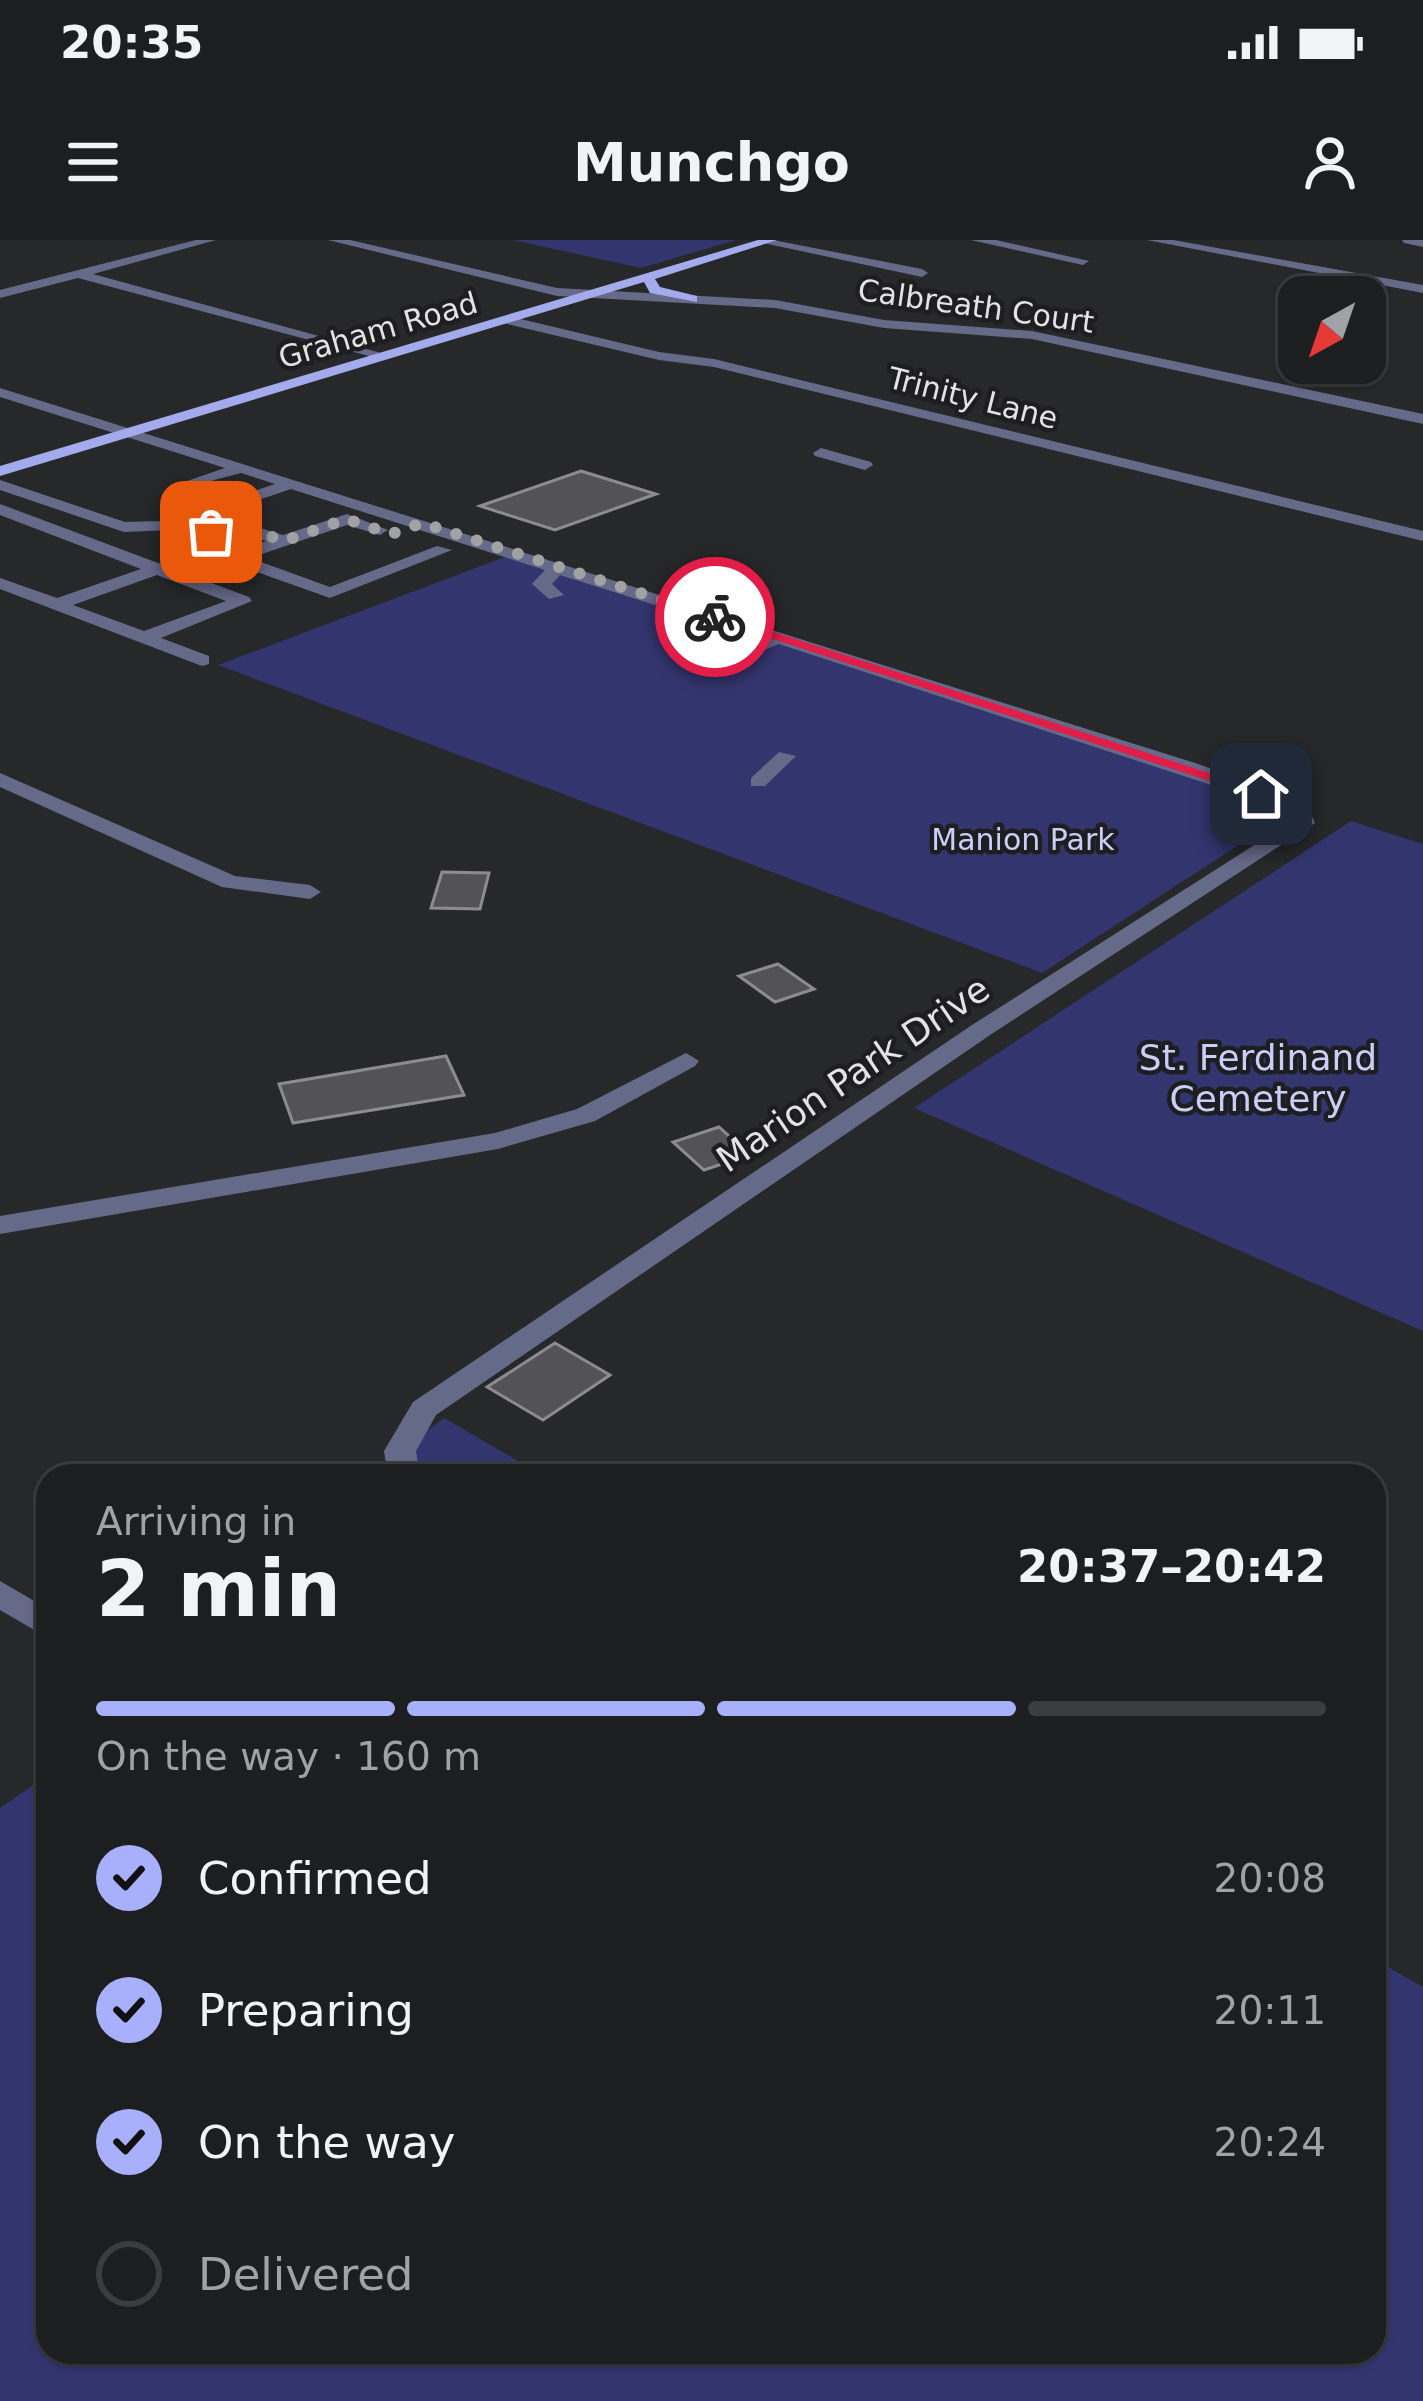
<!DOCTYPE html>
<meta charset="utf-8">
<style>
body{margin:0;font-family:"DejaVu Sans",sans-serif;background:#252729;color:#f1f3f6;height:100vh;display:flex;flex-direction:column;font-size:45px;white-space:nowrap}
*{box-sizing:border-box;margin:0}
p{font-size:39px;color:#a0a2a5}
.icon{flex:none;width:66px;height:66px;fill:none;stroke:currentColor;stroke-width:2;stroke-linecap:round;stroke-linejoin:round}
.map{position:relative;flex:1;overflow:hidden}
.sheet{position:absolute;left:36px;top:1224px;width:1350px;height:900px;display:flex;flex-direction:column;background:#1d1e20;border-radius:36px;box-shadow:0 3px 9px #0004,0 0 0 3px #3b3c3e}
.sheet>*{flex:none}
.needle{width:78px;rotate:220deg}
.buttons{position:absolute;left:1278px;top:36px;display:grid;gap:24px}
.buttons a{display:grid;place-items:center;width:108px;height:108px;border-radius:24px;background:#1d1e20;box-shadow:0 3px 9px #0004,0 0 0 3px #3b3c3e;font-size:60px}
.pin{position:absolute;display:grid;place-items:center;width:102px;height:102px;color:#fff;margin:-51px;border-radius:24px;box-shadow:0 6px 18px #0006}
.courier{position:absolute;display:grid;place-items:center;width:120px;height:120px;margin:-60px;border:9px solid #e11d48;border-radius:50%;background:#fff;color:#222;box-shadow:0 3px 15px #0007}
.overview em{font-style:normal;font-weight:800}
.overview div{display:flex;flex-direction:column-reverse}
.overview{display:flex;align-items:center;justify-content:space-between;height:204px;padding:0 60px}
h1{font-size:78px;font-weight:800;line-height:90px}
.bar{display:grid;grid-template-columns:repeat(4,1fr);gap:18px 12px;align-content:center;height:144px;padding:0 60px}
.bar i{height:15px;border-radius:9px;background:#3b3c3e}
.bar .on{background:#a8b0fc}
.bar p{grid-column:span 4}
ol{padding:0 60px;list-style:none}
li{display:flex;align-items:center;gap:36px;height:132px}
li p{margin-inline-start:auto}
li .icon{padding:12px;border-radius:50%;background:#a8b0fc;color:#111;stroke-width:4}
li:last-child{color:#a0a2a5}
li i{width:66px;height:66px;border:6px solid #3b3c3e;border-radius:50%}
.status{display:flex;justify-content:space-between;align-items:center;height:84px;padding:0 60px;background:#1d1e20;direction:ltr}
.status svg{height:33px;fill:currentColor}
header{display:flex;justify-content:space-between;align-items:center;height:156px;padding:0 60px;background:#1d1e20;font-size:54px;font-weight:800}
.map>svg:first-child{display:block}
.green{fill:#33356f}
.building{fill:#535356;stroke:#8c8c90;stroke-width:3}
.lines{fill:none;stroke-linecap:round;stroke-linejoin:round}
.minor{fill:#666a89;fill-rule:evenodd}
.major{fill:#a4abec;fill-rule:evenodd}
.route{fill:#e11d48}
.done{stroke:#a1a2a4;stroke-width:12;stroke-dasharray:0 21.6}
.labels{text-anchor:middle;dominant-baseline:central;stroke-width:9;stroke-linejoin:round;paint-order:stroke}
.far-street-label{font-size:30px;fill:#e3e3e5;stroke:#1e1e21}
.far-park-label{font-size:30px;fill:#c9cef7;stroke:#1e1e21}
.park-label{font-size:36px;fill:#c9cef7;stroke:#1e1e21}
.street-label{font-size:36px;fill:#e3e3e5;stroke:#1e1e21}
</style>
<div class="status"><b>20:35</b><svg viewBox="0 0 49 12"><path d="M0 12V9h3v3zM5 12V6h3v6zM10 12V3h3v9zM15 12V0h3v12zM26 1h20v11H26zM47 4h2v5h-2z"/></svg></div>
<header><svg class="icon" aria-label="menu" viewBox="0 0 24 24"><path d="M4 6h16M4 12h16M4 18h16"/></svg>Munchgo<svg class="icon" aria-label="person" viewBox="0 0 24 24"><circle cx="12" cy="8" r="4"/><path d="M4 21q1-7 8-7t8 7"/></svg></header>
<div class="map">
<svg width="1423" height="2161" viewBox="0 0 1423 2161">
<rect width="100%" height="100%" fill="#27282a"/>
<path class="green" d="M513 0H736L641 28Z
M515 313 1303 563 1042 733 218 425Z
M1351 581 1423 604V1091L914 868Z
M444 1178 544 1236H404L400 1211Z
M48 1535V2112H1374V1719L1423 1747V2161H0V1568Z"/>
<path class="building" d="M581 231 656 254 555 290 480 266Z
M442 632 489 633 480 669 431 668Z
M778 724 814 749 775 762 739 736Z
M446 816 464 855 293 883 279 844Z
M719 887 750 915 704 930 673 902Z
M555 1103 610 1135 543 1180 487 1147Z"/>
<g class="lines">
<path class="minor" d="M196 0H216L93 34 392 116 380 119 78 38 0 58V50Z
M328 0H350L557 48 775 60 884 80 1032 91 1423 174V184L1032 99 884 88 775 68 557 56Z
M773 0 922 29 928 33 922 37 759 2Z
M971 0H996L1089 21 1083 25Z
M1147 0H1173L1423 45V53Z
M1402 0H1423V7L1404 3Z
M508 76 659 112 714 119 1423 291V301L714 127 659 120 503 83Z
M0 148 1195 523 1305 561 1315 583 990 795 436 1175 416 1211 420 1236H388L384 1211 413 1162 972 785 1292 581 1288 570 779 404 743 419H729V411L760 398 560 335 552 344 564 355 549 359 532 344 545 330 291 249 170 290 124 292 0 250V240L125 282 162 281 275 244 241 233 184 248V242L225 228 0 157Z
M821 208 871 222 873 225 865 230 815 216 813 213Z
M0 264 249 357 252 361 161 398 209 416V424L202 426 0 349V338L57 358 141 329 0 275ZM157 335 226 361 144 391 73 365Z
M347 274 388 290 380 295 347 285 250 318 330 347 437 306 452 310 330 358 172 302 235 280 283 295ZM235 291 266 301 233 312 202 301Z
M779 512 796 516 765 546H751V538Z
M0 533 235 636 310 645 321 652 310 659 222 647 0 547Z
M686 813 699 821 695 826 595 881 498 909 0 994V976L495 893 577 869Z
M0 1341 48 1369V1398L0 1370Z"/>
<path class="major" d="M758 0H777L655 39 660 47 697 56V62L650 53 644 42 0 236V226Z"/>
</g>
<path class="route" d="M715 373 1265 551 1268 554 1256 556 711 379Z"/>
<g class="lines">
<path class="done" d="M211 292 235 284 284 301 346 279 391 294 422 283 715 377"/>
</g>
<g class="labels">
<g class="far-street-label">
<text transform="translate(976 66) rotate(8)">Calbreath Court</text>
<text transform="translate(378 90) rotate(-16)">Graham Road</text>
<text transform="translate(973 158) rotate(14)">Trinity Lane</text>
</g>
<g class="far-park-label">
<text x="1023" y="599">Manion Park</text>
</g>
<g class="park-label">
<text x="1258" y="817">St. Ferdinand<tspan x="1258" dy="41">Cemetery</tspan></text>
</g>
<g class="street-label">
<text transform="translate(853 834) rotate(-34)">Marion Park Drive</text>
</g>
</g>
</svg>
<div class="buttons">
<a><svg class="needle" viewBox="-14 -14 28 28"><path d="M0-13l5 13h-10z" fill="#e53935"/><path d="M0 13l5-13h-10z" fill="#a0a2a5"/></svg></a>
</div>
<div class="pin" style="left:211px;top:292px;background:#ea580c"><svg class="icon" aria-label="bag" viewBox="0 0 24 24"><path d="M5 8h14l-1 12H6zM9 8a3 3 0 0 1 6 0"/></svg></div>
<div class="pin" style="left:1261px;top:554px;background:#1f2937"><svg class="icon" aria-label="home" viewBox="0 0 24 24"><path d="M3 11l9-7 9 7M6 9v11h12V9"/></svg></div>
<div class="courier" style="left:715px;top:377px"><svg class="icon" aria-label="bike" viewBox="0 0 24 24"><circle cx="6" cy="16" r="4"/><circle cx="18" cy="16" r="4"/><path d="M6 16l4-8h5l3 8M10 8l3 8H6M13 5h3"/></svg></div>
<section class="sheet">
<div class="overview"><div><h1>2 min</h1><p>Arriving in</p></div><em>20:37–20:42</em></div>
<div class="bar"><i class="on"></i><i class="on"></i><i class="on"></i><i></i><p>On the way · 160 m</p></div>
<ol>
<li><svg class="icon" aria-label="check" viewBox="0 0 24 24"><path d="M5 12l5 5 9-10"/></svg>Confirmed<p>20:08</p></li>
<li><svg class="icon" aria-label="check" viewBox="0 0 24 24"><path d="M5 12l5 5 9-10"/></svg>Preparing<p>20:11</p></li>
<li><svg class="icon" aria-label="check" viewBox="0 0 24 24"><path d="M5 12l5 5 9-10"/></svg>On the way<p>20:24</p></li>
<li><i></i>Delivered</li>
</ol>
</section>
</div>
